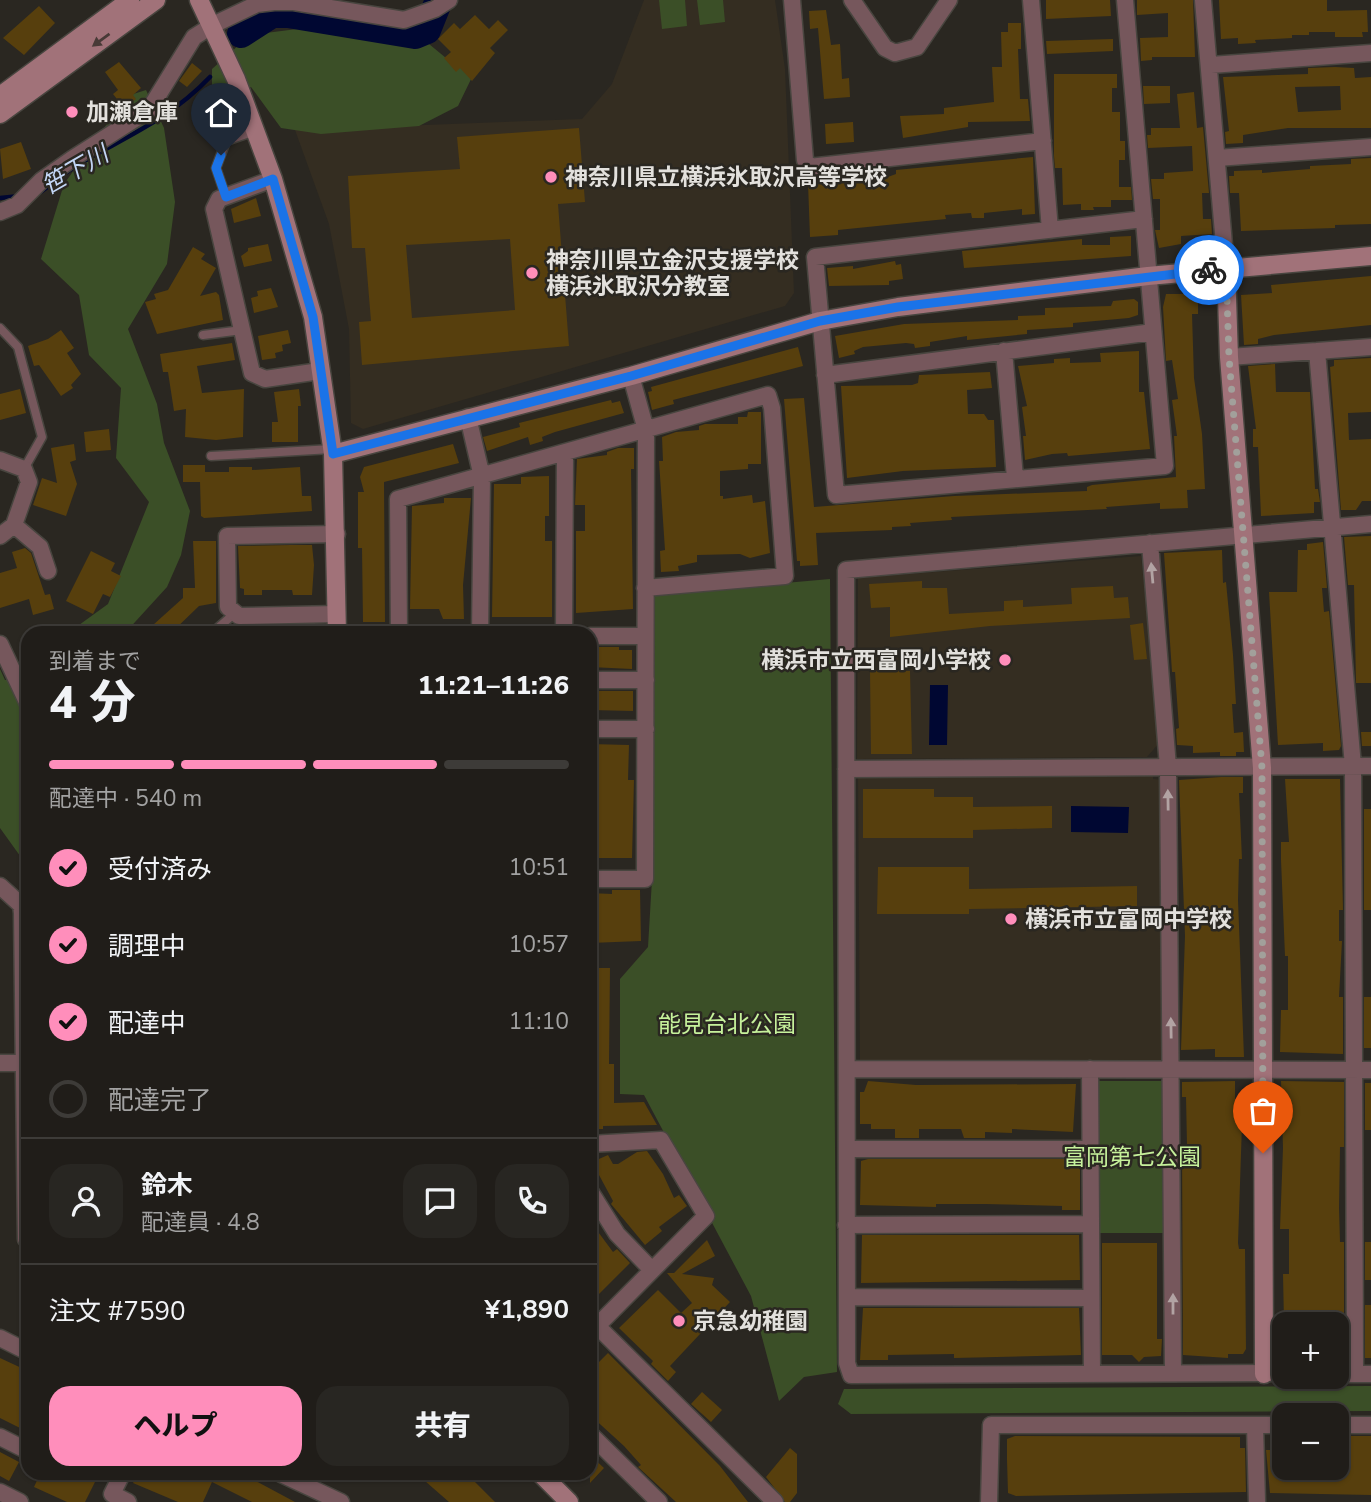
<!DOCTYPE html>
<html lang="ja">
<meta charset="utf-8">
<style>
body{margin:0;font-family:"Nunito Sans","Noto Sans JP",sans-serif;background:#282622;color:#f1f3f6;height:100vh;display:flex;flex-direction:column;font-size:26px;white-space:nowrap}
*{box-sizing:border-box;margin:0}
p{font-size:23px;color:#a2a2a2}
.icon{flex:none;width:38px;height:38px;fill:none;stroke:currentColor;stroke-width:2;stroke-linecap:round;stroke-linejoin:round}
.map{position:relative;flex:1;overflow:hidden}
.side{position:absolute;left:21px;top:626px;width:576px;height:854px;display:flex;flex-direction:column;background:#201d19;border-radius:21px;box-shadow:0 2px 5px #0004,0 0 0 2px #3d3b38}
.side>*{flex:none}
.tools{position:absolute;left:1272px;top:1312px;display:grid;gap:14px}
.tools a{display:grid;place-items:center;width:77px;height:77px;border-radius:14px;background:#201d19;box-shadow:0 2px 5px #0004,0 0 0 2px #3d3b38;font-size:35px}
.pin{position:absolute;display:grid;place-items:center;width:60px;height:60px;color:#fff;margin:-72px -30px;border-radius:50% 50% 50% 0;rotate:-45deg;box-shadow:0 0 7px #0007}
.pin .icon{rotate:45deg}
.courier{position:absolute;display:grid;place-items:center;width:70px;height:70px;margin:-35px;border:5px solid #1a73e8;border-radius:50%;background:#fff;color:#222;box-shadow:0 2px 9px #0007}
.overview em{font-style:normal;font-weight:800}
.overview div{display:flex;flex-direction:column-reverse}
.overview{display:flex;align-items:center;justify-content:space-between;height:119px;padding:0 28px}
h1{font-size:46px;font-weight:800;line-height:52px}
.bar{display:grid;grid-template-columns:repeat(4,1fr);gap:10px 7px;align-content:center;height:84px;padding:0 28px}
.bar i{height:9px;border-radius:5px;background:#3d3b38}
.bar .selected{background:#ff8ebb}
.bar p{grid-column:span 4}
.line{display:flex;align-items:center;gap:18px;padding:0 28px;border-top:2px solid #3d3b38}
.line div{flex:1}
.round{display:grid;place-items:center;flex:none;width:74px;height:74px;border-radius:21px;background:#282622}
ol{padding:0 28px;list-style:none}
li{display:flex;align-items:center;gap:21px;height:77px}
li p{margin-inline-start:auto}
li .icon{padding:7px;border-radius:50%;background:#ff8ebb;color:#111;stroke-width:4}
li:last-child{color:#a2a2a2}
li i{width:38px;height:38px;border:4px solid #3d3b38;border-radius:50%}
.primary-button{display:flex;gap:14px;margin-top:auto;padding:14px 28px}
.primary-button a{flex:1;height:80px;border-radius:21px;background:#ff8ebb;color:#111;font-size:28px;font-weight:800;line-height:80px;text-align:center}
.primary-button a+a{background:#282622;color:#f1f3f6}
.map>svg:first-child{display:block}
.built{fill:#342d21}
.green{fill:#3b4f27}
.water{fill:#000732}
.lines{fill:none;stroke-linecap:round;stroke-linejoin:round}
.stream{stroke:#000732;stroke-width:4.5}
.river{stroke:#000732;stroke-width:28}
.building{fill:#573f0d;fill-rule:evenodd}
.lane-casing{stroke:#48453f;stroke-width:11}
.street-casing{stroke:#48453f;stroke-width:19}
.secondary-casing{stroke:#48453f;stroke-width:21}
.lane{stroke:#76575c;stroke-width:8}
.street{stroke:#76575c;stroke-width:16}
.secondary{stroke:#a17279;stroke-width:18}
.oneway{fill:#483a37}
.oneway2{fill:#b2a3a3}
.done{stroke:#a2a09b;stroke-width:7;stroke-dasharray:0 12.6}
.route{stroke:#1a73e8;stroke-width:9}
.poi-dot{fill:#ff8ebb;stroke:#2a2721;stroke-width:2.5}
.labels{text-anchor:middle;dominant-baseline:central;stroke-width:5;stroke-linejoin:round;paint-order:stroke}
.poi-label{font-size:23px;font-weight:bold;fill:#e3e1dd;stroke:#2a2721;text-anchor:start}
.park-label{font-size:23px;fill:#c6f19b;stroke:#2a2721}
.water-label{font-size:24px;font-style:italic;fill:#c3d6f5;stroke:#2a2721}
</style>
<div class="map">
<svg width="1371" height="1502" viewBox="0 0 1371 1502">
<rect width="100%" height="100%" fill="#2a2721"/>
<path class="built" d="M644 0H775L785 69 794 293 785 306 363 429 351 423 349 329 329 224 295 130 582 119 612 84Z
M1141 556 1160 742 1147 757 857 759 858 578Z
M1153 776V779L1163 780 1164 1057 1159 1062 860 1063 858 777Z"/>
<path class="green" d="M659 0H685L687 26 662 29Z
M697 0H723L725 22 700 25Z
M355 14 412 30 446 58 474 73 458 106 419 126 321 134 281 128 251 87 212 97V69L250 35 297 29Z
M146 90 164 128 175 202 167 264 128 329 157 404 164 443 190 511 181 555 167 587 125 633H68L108 604 149 502 116 458 121 388 89 355 79 295 41 259 64 184 127 96Z
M830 579 837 1372 804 1377 779 1401 751 1296 644 1095 620 1094V979L648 947 654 846 650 595Z
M0 669 5 680H28V867L0 828Z
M1099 1081H1165V1233H1099Z
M1371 1386V1411L851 1414 838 1404 844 1389Z"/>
<path class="water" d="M930 685H948L947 745H929Z
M1071 806 1129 807 1128 833 1071 832Z"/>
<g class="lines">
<path class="stream" d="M39 193C52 184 65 172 79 164 127 136 170 119 210 77
M0 198 20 196"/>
<path class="river" d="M241 34 272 14H288L415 35 427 30 439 0"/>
</g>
<path class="building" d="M1046 0H1110L1111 16 1046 19Z
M1137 0H1193L1195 57H1152V60L1141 61 1140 38 1168 37V13L1137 15Z
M1219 0H1327V11L1367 10 1368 32H1362L1363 37H1335V32H1309V35H1292V38L1255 40 1256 43 1238 44V38L1221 39Z
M39 6 55 23 24 55 3 38Z
M826 10 831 45 840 44 842 79 849 78 850 97 824 99 818 28 810 29 809 11Z
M475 15 489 29 498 20 508 30 490 48 495 53 472 81 460 68 456 72 444 58 451 52 438 39 454 23 460 29Z
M1008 23H1021V49H1018L1020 99H1028L1030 121 968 122V127L903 138 900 116 944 114V108L994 102 992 67H1002L1001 32H1008Z
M1113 39V51L1047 54 1046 41Z
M119 62 141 88 133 95 136 99 124 108 113 94 118 90 105 72Z
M192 63 202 71 187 87 179 81Z
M1335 67 1354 68 1355 78 1371 77V128H1288L1243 135V143L1226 144 1225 132 1229 131 1223 77 1308 74V68ZM1340 86 1341 110 1298 112 1295 87Z
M1054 74H1117V88H1112V112H1120V141H1125V160H1119V187H1131L1132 200H1111V207H1093L1094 210H1081V204L1063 205 1062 168H1055L1054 156Z
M1143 86H1170V103L1144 104Z
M1194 92 1197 128 1203 127 1209 193H1202L1203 219H1211L1212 234 1181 236V244L1159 248 1155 230H1160V199H1153L1151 179H1164V173L1193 171 1192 146 1148 148 1147 135H1151V128H1180L1177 94Z
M853 122 854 142 826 144 825 124Z
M579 128 585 202 558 204 569 346 362 365 359 322 371 321 365 248H352L348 176 460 169 457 137ZM510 239 515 310 412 318 406 245Z
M21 142 31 169 3 179 0 149Z
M1033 157 1035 214 1022 215V209L984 213V218H972L971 213 945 215 946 219 838 230V235L810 237 808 183 818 182 817 179 885 178 896 174V170Z
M1371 158V224L1335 225V228L1241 231 1239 193H1230L1229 176H1234V171L1262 170V173L1310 169V166L1351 164V159Z
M256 198 261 216 234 223 231 209Z
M1131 236V256L964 268 962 251 1082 239V245H1110V237Z
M268 244 272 261 244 267 241 256 248 251V248Z
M193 247 205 254 201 259 216 268 200 296 216 292 219 295 223 320 157 334 145 302 156 299 154 294 168 290Z
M895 261 896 265 901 264 903 279 889 281V285L829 286 827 268 853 266V269Z
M1371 276V325L1274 335 1258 339V344L1244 345 1241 295 1272 293 1271 285Z
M271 288 278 307 254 313 251 298 258 296 257 291Z
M1183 290H1198V314H1192L1194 378 1202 434 1205 489 1187 490 1188 508 1160 509V503L1106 507 1107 509 951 517 952 520 910 523 911 526 892 527V530L816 533 818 565 800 566V561H797L784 399 804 398 814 507 954 496 1087 491V487L1092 485 1176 477 1174 436H1177L1172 400 1178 399 1172 360 1166 361 1163 307 1166 294H1183Z
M1134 299 1138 302V315L1129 318 1073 323V327L1027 330V334L967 340V336L930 342V346L915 348 914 344 906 343 863 347 854 351 855 354 839 358 835 336 904 324 1018 320V316L1045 315V308L1111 306 1113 301Z
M61 330 74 348 67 353 81 374 71 385 73 388 61 396 39 365 34 366 28 346 48 339Z
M288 330 291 343 282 345 283 351 275 353 276 358 262 360 258 336Z
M232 343 235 360 197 366 202 393 244 389 243 437 216 440 185 437 186 409 174 411 168 372H163L160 354Z
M798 347 803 366 673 400 674 404 652 410 648 392 652 391 651 387Z
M1139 351V392H1144L1150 449 1068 456 1067 453 1052 454 1025 460 1023 436H1026L1022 407 1027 406 1018 366 1054 363V359L1070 358V363L1101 362 1100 353Z
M1371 358V412L1348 413 1349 440 1371 439V501H1362L1356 510H1341L1330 367 1334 366V360Z
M1275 364 1276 392H1310L1315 489H1318L1320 502H1314V513L1261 516 1258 447H1253V429H1256L1248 366Z
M990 372 992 388 967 390 968 414H984L988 420H994L996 467 903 471 847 478 841 386 912 385 918 383 919 375Z
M20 389 26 413 0 420V394Z
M299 389 301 406H298V442H272V422H278L274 392Z
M611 400 612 403 620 401 624 413 555 432 542 437 543 441 530 445 528 437 487 451 483 437 520 427 519 423Z
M748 412H761V464H748V469L720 471V496H723V499L752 495 753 503 765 501 770 553 750 558 740 554 697 555V562L678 566 679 571 661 572 660 551 665 550 659 461H663L662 437 676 432 699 430V426L705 424H738V417H747Z
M109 429 111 450 86 452 84 432Z
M74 444 76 460 70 462 77 484 66 516 33 505 42 478 57 483 51 448Z
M453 444 459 463 384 482 385 622H363L362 548H358V492H364L360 477 364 467Z
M618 448H634V469H631L633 609 576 613V531H585V505H575L577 459 607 455V452Z
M183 465H205V472H229V467H252V470L300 467 302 496H311L312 511 204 518 201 516 200 482H183Z
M549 476V516H545V541H552V617H492L494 484H521V477Z
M444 498H471L463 585 464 619H443L439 609H410L412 506 444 503Z
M1371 536V683H1356L1354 585H1348L1344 537Z
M193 541H216V603L199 606 170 634H143L183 598V588H195Z
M1323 542 1327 588H1322L1324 612 1329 611 1341 746 1339 750 1323 751V743L1278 745 1269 592H1297L1298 550H1307V544Z
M291 545H312L314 565 312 595H293L292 590H262V595H244V589L240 588 238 546Z
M25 548 31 553 45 595 50 594 54 609 33 615 29 599 0 608V573L17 568 12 552Z
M1222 550 1223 583 1226 582 1233 655 1236 704H1232L1234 733 1243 732 1244 752H1236V756H1220V752L1193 753V746L1177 745 1176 729 1179 728 1175 672H1172L1164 553Z
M91 551 115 563 111 571 121 576 110 597 103 594 93 614 66 601Z
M922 581V588H947L949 614 1004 611V601L1023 600V607L1072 604 1071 588 1113 586 1114 598 1128 597 1130 618 990 626 890 637V607L871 608 869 584Z
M1143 623 1147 659 1134 660 1130 625Z
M590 647H619V650H632V669L590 667Z
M870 671H910L912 754H871Z
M590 691H633V711L591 710Z
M1361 732H1371V746H1362Z
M590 744 629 745 628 780H634L632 858H590Z
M1221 777H1243V793H1239L1242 859H1239L1238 900 1244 1057H1215V1049L1181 1050 1185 936 1179 780Z
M1285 779H1340L1343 910H1339V941H1342L1339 997H1343V1054L1280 1052 1281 1010H1288V956H1285L1281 860V842H1289Z
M863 789H934V797H973V807L1052 806V828L973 830V838H863Z
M1364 809H1371V910H1364Z
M878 867H969V889L1137 886V906L969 909V914H877Z
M612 890H640L641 941 590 943V893L612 894Z
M590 968H610L609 1064H614V1103L644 1102 657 1125 603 1126V1129H590V1108H593V1082H590Z
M1364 997H1371V1048H1364Z
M868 1081 916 1085 1076 1084 1073 1132 1012 1129V1133L985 1132V1138H964L961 1129H919V1138H895V1129H871V1124H860V1092H864Z
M1235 1081V1114H1238V1124H1242L1238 1243 1239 1249H1245L1246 1349 1243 1354H1228V1358L1183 1355 1182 1145H1187L1186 1097H1182V1082Z
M1281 1081 1344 1082V1147H1340L1339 1208 1340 1242H1344V1358H1337V1324L1284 1323 1283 1274H1289V1229H1280L1283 1148Z
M1365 1083H1371V1130H1365Z
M647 1151 663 1174 674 1198 679 1195 687 1206 659 1227 662 1231 645 1245 611 1204 613 1201 592 1162 608 1155 613 1164H618L637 1152Z
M868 1159H1080V1210H1062V1206L985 1204H936V1207L860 1205 861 1161Z
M590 1221 613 1252 617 1249 630 1263 590 1303Z
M862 1235H1079L1080 1280 861 1283Z
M707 1240 715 1256 682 1274 714 1278 712 1285 730 1302 670 1366 676 1372 668 1381 651 1364 653 1361 619 1328 658 1290 681 1313 692 1303 667 1273H674Z
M1365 1242H1371V1280H1365Z
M1102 1243H1157V1339H1162L1161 1356 1144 1357 1139 1362 1132 1355H1102Z
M1365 1305H1371V1358H1365Z
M863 1308H1079L1081 1355 954 1358V1354L888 1355V1360H860Z
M608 1353 720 1466 748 1502H676L638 1467 641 1465 624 1446 590 1415V1371Z
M0 1358 28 1371V1432L0 1418Z
M702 1392 722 1410 711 1422 691 1404Z
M1015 1436 1240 1437V1448H1245L1246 1492 1016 1496 1008 1493 1007 1460V1439Z
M1284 1436V1472H1305L1337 1471V1436H1371V1495L1270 1493 1266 1450H1272V1436Z
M790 1448 797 1454V1493L790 1502H785L766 1477Z
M0 1452 19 1462 9 1481 0 1476Z
M590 1455 604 1468 590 1483Z
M40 1474H99L85 1502H67L34 1487Z
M138 1474H166L183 1482 187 1474H243L295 1502H252L212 1482 203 1502H178L133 1483Z
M417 1474H467L495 1502H449Z"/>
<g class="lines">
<defs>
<path id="lane" d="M226 197 216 168 226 141 255 131
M0 328 18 347 42 437 24 469
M203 335 242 330
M211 456 332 449
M211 634 235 613"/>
<path id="street" d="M792 0 805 160 809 167 1043 141
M852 0 885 48 895 53 917 47 949 0
M1031 0 1050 230
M1125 0 1165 466 836 495 815 257 1144 219
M1203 0 1226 268
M1211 65 1371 53
M1217 158 1371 147
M273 179 219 199 214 209 252 373 265 379 320 371
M0 212 17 205 42 180 72 159 149 110 194 37 213 25 257 4 274 2H294L404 20 435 9 449 0
M1004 351 1015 478
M1229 357 1317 351
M825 375 1153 332
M468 417 482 477 480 634
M0 460 24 469 29 482 14 525 0 536
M14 525 40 547 48 571
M337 534 227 536 228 607 239 616 337 614
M1150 543 1168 767 1173 1372
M399 634 398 499 768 395 772 408 785 576 645 588
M564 634 565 453
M590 636H645
M0 644 28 704
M590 680H646
M590 729H646
M846 769 1371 766
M590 879H645L646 430 631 376
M0 886 21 905 22 913 26 1239 28 1240
M0 1063H23
M848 1069 1371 1070
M1090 1069 1092 1373
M590 1144 661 1140 706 1216 590 1333
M848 1149H1090
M590 1191 617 1234 651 1269
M846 1225 1089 1224
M847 1297 1091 1298
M590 1319 775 1502
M0 1338 28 1352
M1284 1373 851 1375 847 1363 846 570 1371 524
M1337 1374H1371
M1355 1374 1353 766 1317 351 1371 347
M1255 1425 1257 1502
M1337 1425H1371
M590 1434 659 1502
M0 1437 28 1451
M122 1474 112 1494 128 1502
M281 1474 341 1502
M0 1492 20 1502
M989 1502 991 1425H1284"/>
<path id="secondary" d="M199 0 236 79 273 179 313 317 333 454 337 634
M0 96 130 0
M0 114 156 0
M1226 268 1229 357 1262 768 1264 1374
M333 454 631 376 820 321 898 307 1148 276 1371 256
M541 1474 569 1502"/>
</defs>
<use href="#lane" class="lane-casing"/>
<use href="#street" class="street-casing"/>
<use href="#secondary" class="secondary-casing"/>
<use href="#lane" class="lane"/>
<use href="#street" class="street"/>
<use href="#secondary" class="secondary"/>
</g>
<defs><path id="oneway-solid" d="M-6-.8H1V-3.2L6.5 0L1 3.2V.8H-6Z" transform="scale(1.75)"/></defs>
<use class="oneway" href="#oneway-solid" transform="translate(101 40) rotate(144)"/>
<g class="oneway2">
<use href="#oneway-solid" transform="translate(1152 573) rotate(-95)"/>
<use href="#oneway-solid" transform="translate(1168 800) rotate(-91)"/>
<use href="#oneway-solid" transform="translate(1171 1028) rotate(-91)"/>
<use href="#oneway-solid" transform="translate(1173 1304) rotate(-90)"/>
</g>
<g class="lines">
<path class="done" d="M1209 270 1226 268 1229 357 1262 768 1263 1153"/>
<path class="route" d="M221 155 216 168 226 197 273 179 313 317 333 454 631 376 820 321 898 307 1209 270"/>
</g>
<g class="poi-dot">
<circle cx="72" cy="112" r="7"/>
<circle cx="551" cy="177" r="7"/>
<circle cx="532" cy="273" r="7"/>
<circle cx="1005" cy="660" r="7"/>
<circle cx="1011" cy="919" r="7"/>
<circle cx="679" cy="1321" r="7"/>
</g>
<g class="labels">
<g class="poi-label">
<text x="86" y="112">加瀬倉庫</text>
<text x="565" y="177">神奈川県立横浜氷取沢高等学校</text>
<text x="546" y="260">神奈川県立金沢支援学校<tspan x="546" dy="26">横浜氷取沢分教室</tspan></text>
<text x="991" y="660" text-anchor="end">横浜市立西富岡小学校</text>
<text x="1025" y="919">横浜市立富岡中学校</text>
<text x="693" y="1321">京急幼稚園</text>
</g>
<g class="park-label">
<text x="727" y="1024">能見台北公園</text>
<text x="1132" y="1157">富岡第七公園</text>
</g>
<g class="water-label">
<text transform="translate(75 170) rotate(-30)">笹下川</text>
</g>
</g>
</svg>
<div class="tools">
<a>+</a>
<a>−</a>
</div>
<div class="pin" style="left:1263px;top:1153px;background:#ea580c"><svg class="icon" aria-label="bag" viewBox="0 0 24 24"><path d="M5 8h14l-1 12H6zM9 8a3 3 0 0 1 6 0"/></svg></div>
<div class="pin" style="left:221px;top:155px;background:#1f2937"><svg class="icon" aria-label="home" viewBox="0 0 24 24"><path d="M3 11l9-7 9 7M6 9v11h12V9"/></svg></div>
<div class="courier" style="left:1209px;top:270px"><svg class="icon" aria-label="bike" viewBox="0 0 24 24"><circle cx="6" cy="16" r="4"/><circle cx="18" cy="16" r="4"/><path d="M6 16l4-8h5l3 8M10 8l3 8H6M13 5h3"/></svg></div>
<section class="side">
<div class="overview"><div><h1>4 分</h1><p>到着まで</p></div><em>11:21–11:26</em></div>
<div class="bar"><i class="selected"></i><i class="selected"></i><i class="selected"></i><i></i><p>配達中 · 540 m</p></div>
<ol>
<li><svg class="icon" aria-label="check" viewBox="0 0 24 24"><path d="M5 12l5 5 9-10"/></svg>受付済み<p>10:51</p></li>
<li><svg class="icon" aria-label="check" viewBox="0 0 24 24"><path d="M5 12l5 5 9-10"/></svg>調理中<p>10:57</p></li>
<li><svg class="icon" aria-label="check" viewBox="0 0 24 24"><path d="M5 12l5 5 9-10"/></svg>配達中<p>11:10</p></li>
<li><i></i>配達完了</li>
</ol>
<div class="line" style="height:126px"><a class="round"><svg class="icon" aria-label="person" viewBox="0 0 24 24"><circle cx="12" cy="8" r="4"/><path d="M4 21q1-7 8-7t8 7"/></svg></a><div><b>鈴木</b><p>配達員 · 4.8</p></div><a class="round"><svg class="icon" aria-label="chat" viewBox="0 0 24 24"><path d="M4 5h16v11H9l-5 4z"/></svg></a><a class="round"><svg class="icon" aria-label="phone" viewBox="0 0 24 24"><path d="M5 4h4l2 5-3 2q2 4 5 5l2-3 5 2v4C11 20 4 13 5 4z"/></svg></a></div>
<div class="line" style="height:91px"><div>注文 #7590</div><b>¥1,890</b></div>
<div class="primary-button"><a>ヘルプ</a><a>共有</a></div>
</section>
</div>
